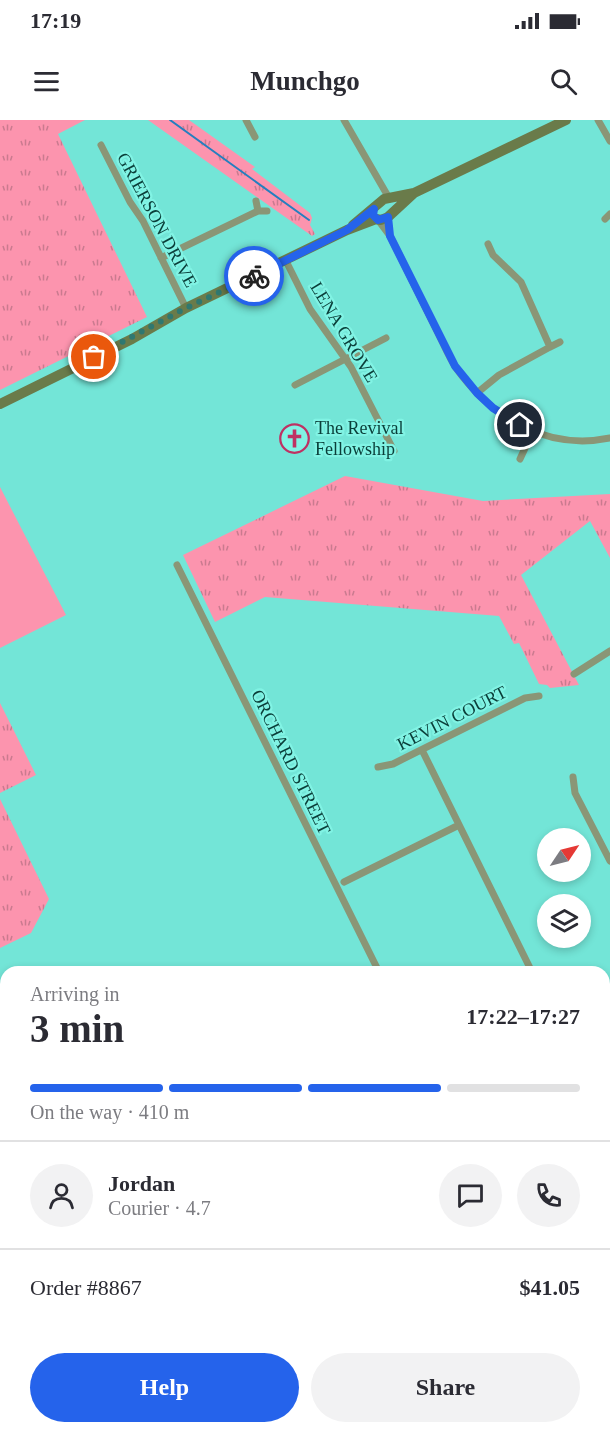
<!DOCTYPE html>
<meta charset="utf-8">
<style>
body{margin:0;font-family:"Times New Roman",serif;background:#f2f2f3;color:#2b2b33;height:100vh;display:flex;flex-direction:column;font-size:22px;white-space:nowrap}
*{box-sizing:border-box;margin:0}
p{font-size:20px;color:#7c7c81}
.icon{flex:none;width:33px;height:33px;fill:none;stroke:currentColor;stroke-width:2;stroke-linecap:round;stroke-linejoin:round}
.map{position:relative;flex:1;overflow:hidden}
.side{position:absolute;left:0px;top:846px;width:610px;height:468px;display:flex;flex-direction:column;background:#fff;border-radius:18px 18px 0 0;box-shadow:0 3px 9px #0003}
.side>*{flex:none}
.needle{width:39px;rotate:55deg}
.controls{position:absolute;left:537px;top:708px;display:grid;gap:12px}
.controls a{display:grid;place-items:center;width:54px;height:54px;border-radius:50%;background:#fff;box-shadow:0 3px 9px #0003;font-size:30px}
.pin{position:absolute;display:grid;place-items:center;width:51px;height:51px;color:#fff;margin:-26px;border:3px solid #fff;border-radius:50%;box-shadow:0 2px 6px #0007}
.courier{position:absolute;display:grid;place-items:center;width:60px;height:60px;margin:-30px;border:4px solid #2563eb;border-radius:50%;background:#fff;color:#222;box-shadow:0 2px 8px #0007}
.summary em{font-style:normal;font-weight:600}
.summary div{display:flex;flex-direction:column-reverse}
.summary{display:flex;align-items:center;justify-content:space-between;height:102px;padding:0 30px}
h1{font-size:39px;font-weight:600;line-height:45px}
.bar{display:grid;grid-template-columns:repeat(4,1fr);gap:9px 6px;align-content:center;height:72px;padding:0 30px}
.bar i{height:8px;border-radius:4px;background:#e1e1e2}
.bar .selected{background:#2563eb}
.bar p{grid-column:span 4}
.line{display:flex;align-items:center;gap:15px;padding:0 30px;border-top:2px solid #e1e1e2}
.line div{flex:1}
.round{display:grid;place-items:center;flex:none;width:63px;height:63px;border-radius:32px;background:#f2f2f3}
.cta{display:flex;gap:12px;margin-top:auto;padding:12px 30px}
.cta a{flex:1;height:69px;border-radius:36px;background:#2563eb;color:#fff;font-size:24px;font-weight:600;line-height:69px;text-align:center}
.cta a+a{background:#f2f2f3;color:#2b2b33}
.status{display:flex;justify-content:space-between;align-items:center;height:42px;padding:0 30px;background:#fff;direction:ltr}
.status svg{height:16px;fill:currentColor}
header{display:flex;justify-content:space-between;align-items:center;height:78px;padding:0 30px;background:#fff;font-size:27px;font-weight:600}
.map>svg:first-child{display:block}
.grass{fill:url(#grass-tufts)}
.pitch{fill:#fc94ae}
.lines{fill:none;stroke-linecap:round;stroke-linejoin:round}
.stream{stroke:#247fbf;stroke-width:2}
.minor{stroke:#8a9676;stroke-width:7}
.secondary{stroke:#6a7b4a;stroke-width:10}
.done{stroke:#2f7870;stroke-width:6;stroke-dasharray:0 10.8}
.route{stroke:#2563eb;stroke-width:8}
.labels{text-anchor:middle;dominant-baseline:central;stroke-width:4.5;stroke-linejoin:round;paint-order:stroke}
.street-label{font-size:18px;fill:#0a3e39;stroke:#81f3e4}
.poi-label{font-size:18px;fill:#0a3e39;stroke:#81f3e4;text-anchor:start}
</style>
<div class="status"><b>17:19</b><svg viewBox="0 0 49 12"><path d="M0 12V9h3v3zM5 12V6h3v6zM10 12V3h3v9zM15 12V0h3v12zM26 1h20v11H26zM47 4h2v5h-2z"/></svg></div>
<header><svg class="icon" aria-label="menu" viewBox="0 0 24 24"><path d="M4 6h16M4 12h16M4 18h16"/></svg>Munchgo<svg class="icon" aria-label="search" viewBox="0 0 24 24"><circle cx="10" cy="10" r="6"/><path d="M15 15l6 6"/></svg></header>
<div class="map">
<svg width="610" height="1314" viewBox="0 0 610 1314">
<defs>
<pattern id="grass-tufts" width="24" height="20" patternUnits="userSpaceOnUse" patternTransform="scale(1.5)"><rect width="24" height="20" fill="#fc94ae"/><path d="M3 7l-1-3M5 7V3M7 7l1-3M15 17l-1-3M17 17v-4M19 17l1-3" fill="none" stroke="#ca7a8f"/></pattern>
</defs>
<rect width="100%" height="100%" fill="#73e5d7"/>
<path class="grass" d="M0 0H85L58 14 147 197 0 270Z
M148 0H189L255 47 252 49 310 93 312 98 310 105 315 114 312 116Z
M345 356 483 381 610 374V438L590 401 521 455 579 565 550 568 547 565 539 564 519 523 514 524 499 496 265 477 215 502 183 435Z
M0 583 36 655 0 673Z
M0 679 49 779 31 813 0 828Z
M605 1235 610 1243V1314H224L231 1308H604Z"/>
<path class="pitch" d="M0 367 66 495 0 528Z
M377 1308H491L495 1314H370Z"/>
<g class="lines">
<path class="stream" d="M170 0 309 100"/>
<path class="minor" d="M246 0 255 17
M344 0 389 78
M598 0 610 21
M101 25 130 82 143 101 186 188
M256 81 258 91H267
M605 99 610 94
M378 100 390 116C405 146 420 177 435 207 442 220 448 236 456 248 492 298 547 331 610 318
M161 138 258 91
M286 141 310 189 351 247 394 331
M550 227 560 222
M295 265 386 218
M477 273 499 255 550 227 521 162 493 135 488 124
M520 339 532 313
M177 445 379 852
M574 554 610 531
M422 630 532 852
M378 647 393 644 525 578 539 576
M573 657 575 673 610 741
M344 762 459 705
M0 1089 6 1086
M604 1112 610 1118
M604 1142 610 1137
M0 1230 6 1242
M43 1308 48 1314"/>
<path class="secondary" d="M353 105 384 79 414 73 566 0
M0 284 132 219 186 188 347 110 376 99 381 100 388 97 414 73
M604 901 610 896
M135 1314 142 1308"/>
</g>
<g class="lines">
<path class="done" d="M94 237 186 188 254 156"/>
<path class="route" d="M254 156 347 110 374 89 373 95 378 100 388 97 390 116 455 246 477 273 493 288 520 305"/>
</g>
<defs>
<symbol id="church-ring" viewBox="-11 -11 22 22"><circle r="9.5" fill="#81f3e4" stroke="#bf3163" stroke-width="1.5"/><path d="M-1.2-6h2.4v3.5h3.3v2.4h-3.3V6h-2.4V-.1h-3.3v-2.4h3.3Z" fill="#bf3163"/></symbol>
</defs>
<g fill-rule="evenodd">
<use href="#church-ring" x="278" y="302" width="33" height="33"/>
</g>
<g class="labels">
<g class="street-label">
<text transform="translate(157 100) rotate(62)">GRIERSON DRIVE</text>
<text transform="translate(344 212) rotate(59)">LENA GROVE</text>
<text transform="translate(452 598) rotate(-27)">KEVIN COURT</text>
<text transform="translate(291 642) rotate(64)">ORCHARD STREET</text>
</g>
<g class="poi-label">
<text x="315" y="308">The Revival<tspan x="315" dy="21">Fellowship</tspan></text>
</g>
</g>
</svg>
<div class="controls">
<a><svg class="needle" viewBox="-14 -14 28 28"><path d="M0-13l5 13h-10z" fill="#e53935"/><path d="M0 13l5-13h-10z" fill="#7c7c81"/></svg></a>
<a><svg class="icon" aria-label="layers" viewBox="0 0 24 24"><path d="M12 4l9 5-9 5-9-5zM3 14l9 5 9-5"/></svg></a>
</div>
<div class="pin" style="left:94px;top:237px;background:#ea580c"><svg class="icon" aria-label="bag" viewBox="0 0 24 24"><path d="M5 8h14l-1 12H6zM9 8a3 3 0 0 1 6 0"/></svg></div>
<div class="pin" style="left:520px;top:305px;background:#1f2937"><svg class="icon" aria-label="home" viewBox="0 0 24 24"><path d="M3 11l9-7 9 7M6 9v11h12V9"/></svg></div>
<div class="courier" style="left:254px;top:156px"><svg class="icon" aria-label="bike" viewBox="0 0 24 24"><circle cx="6" cy="16" r="4"/><circle cx="18" cy="16" r="4"/><path d="M6 16l4-8h5l3 8M10 8l3 8H6M13 5h3"/></svg></div>
<section class="side">
<div class="summary"><div><h1>3 min</h1><p>Arriving in</p></div><em>17:22–17:27</em></div>
<div class="bar"><i class="selected"></i><i class="selected"></i><i class="selected"></i><i></i><p>On the way · 410 m</p></div>
<div class="line" style="height:108px"><a class="round"><svg class="icon" aria-label="person" viewBox="0 0 24 24"><circle cx="12" cy="8" r="4"/><path d="M4 21q1-7 8-7t8 7"/></svg></a><div><b>Jordan</b><p>Courier · 4.7</p></div><a class="round"><svg class="icon" aria-label="chat" viewBox="0 0 24 24"><path d="M4 5h16v11H9l-5 4z"/></svg></a><a class="round"><svg class="icon" aria-label="phone" viewBox="0 0 24 24"><path d="M5 4h4l2 5-3 2q2 4 5 5l2-3 5 2v4C11 20 4 13 5 4z"/></svg></a></div>
<div class="line" style="height:78px"><div>Order #8867</div><b>$41.05</b></div>
<div class="cta"><a>Help</a><a>Share</a></div>
</section>
</div>
